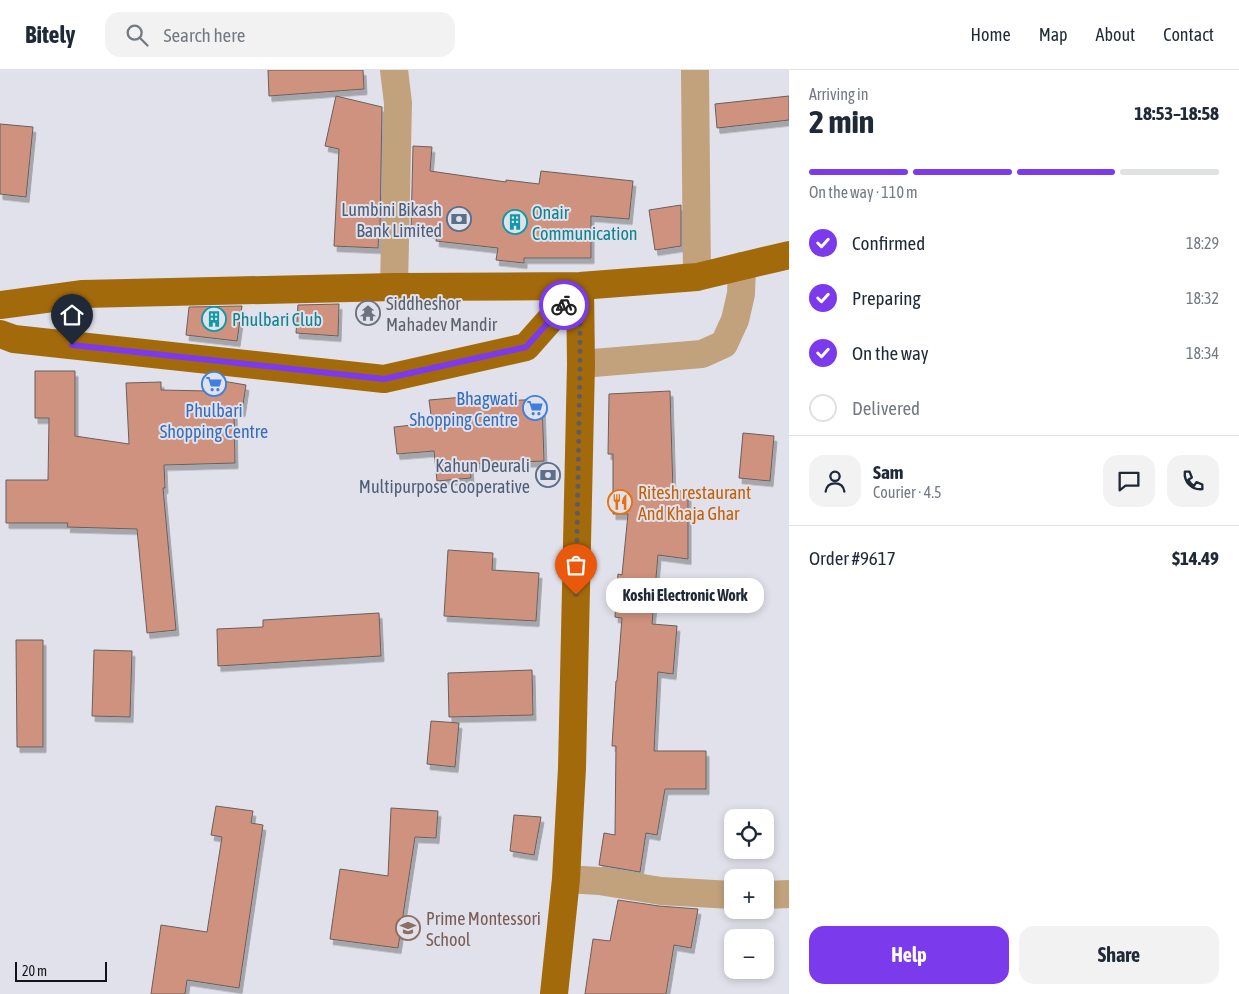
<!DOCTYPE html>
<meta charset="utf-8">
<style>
body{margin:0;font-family:"Asap Condensed",sans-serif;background:#f2f2f3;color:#1f2937;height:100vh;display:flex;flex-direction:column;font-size:19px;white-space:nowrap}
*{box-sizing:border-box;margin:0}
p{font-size:16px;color:#747a83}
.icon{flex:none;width:28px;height:28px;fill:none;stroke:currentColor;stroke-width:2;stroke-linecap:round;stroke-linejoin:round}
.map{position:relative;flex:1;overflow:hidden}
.drawer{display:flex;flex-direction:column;background:#fff;width:450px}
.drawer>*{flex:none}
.fabs{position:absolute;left:724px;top:739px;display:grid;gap:10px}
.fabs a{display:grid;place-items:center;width:50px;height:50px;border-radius:10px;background:#fff;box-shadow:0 2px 8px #0003;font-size:25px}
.scale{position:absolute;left:15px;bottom:12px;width:92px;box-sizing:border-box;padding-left:5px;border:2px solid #141418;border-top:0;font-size:14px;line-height:18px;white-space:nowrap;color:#141418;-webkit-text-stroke:4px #e1e1eb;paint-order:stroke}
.pin{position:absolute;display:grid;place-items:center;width:42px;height:42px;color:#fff;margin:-51px -21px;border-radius:50% 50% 50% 0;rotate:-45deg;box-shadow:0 0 5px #0007}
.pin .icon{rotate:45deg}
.courier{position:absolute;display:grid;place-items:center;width:50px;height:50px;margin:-25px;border:4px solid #7c3aed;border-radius:50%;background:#fff;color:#222;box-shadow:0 1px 6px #0007}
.bubble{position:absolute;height:35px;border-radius:15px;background:#fff;box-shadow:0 2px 8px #0003;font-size:16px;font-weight:700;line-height:35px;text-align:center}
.headline em{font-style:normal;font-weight:700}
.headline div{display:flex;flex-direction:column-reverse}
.headline{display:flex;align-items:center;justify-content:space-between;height:85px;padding:0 20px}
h1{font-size:32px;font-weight:700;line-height:38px}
.bar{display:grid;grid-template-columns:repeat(4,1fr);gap:8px 5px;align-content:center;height:60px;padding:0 20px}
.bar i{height:6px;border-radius:4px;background:#e0e1e3}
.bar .on{background:#7c3aed}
.bar p{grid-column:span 4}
.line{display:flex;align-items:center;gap:12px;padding:0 20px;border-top:1px solid #e0e1e3}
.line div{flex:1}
.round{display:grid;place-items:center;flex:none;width:52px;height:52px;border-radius:15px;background:#f2f2f3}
ol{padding:0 20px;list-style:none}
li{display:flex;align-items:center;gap:15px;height:55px}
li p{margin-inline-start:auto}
li .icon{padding:5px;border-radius:50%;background:#7c3aed;color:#fff;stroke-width:4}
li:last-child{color:#747a83}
li i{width:28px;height:28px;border:2px solid #e0e1e3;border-radius:50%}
.primary-button{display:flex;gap:10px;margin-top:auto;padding:10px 20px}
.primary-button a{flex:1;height:58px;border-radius:15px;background:#7c3aed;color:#fff;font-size:20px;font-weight:700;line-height:58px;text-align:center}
.primary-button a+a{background:#f2f2f3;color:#1f2937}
header{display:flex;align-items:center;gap:30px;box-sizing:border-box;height:70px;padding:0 25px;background:#fff;border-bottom:1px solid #e0e1e3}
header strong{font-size:24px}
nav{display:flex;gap:28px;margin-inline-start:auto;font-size:18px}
.search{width:350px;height:45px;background:#f2f2f3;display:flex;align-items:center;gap:12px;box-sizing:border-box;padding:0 18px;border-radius:15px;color:#747a83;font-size:19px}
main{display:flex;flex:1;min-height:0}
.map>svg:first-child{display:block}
.building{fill:#cf927e;stroke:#695f5c;filter:url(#shadow)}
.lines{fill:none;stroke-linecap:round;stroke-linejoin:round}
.minor{stroke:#c2a27d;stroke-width:28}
.major{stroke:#a36a0b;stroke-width:28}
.done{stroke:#5c5c62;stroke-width:5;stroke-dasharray:0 9}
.route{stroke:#7c3aed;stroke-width:6}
.labels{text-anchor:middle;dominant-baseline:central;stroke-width:4;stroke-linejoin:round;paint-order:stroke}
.service-label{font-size:18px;fill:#4e5e75;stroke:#e1e1eb;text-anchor:end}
.culture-label{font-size:18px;fill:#0d838f;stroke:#e1e1eb;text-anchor:start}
.worship-label{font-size:18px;fill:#5b616d;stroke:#e1e1eb;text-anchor:start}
.shop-label{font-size:18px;fill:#366cbe;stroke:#e1e1eb;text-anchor:end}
.food-label{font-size:18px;fill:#c56008;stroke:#e1e1eb;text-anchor:start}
.education-label{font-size:18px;fill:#785e54;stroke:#e1e1eb;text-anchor:start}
</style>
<header>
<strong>Bitely</strong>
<div class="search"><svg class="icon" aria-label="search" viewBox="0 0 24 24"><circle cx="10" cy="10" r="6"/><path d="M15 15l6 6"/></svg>Search here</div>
<nav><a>Home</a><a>Map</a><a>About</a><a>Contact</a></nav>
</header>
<main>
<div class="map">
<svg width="789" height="924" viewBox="0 0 789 924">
<defs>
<filter id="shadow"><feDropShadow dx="3" dy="5.5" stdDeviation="0" flood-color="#0004"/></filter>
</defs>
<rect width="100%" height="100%" fill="#e1e1eb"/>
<path class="building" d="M268 0H363L364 19 269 26Z
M336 26 382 37 380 158H379L378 178 334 176 339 79 325 76Z
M789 26V50L717 58 715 34Z
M0 54 33 57 26 127 0 124Z
M413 76 432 77 430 101 506 112V110L539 114 541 101 633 111 629 149 591 146V188H524V193L496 190 498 178 436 171 437 163 411 161Z
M681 135V176L655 180 649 140Z
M339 234 338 266 296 263 298 235Z
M242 236 237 271 186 265 189 237Z
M35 301H75V366L129 374 126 313 161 312V320L209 321 211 309 246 315 242 341 234 340 235 393 164 395 165 418H163L176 560 147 563 137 459 67 457 68 453H6V410H48L49 348H35Z
M670 321 673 421H688V489L658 485 652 554 677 556 673 604 658 602 654 681H706V719H665L657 765 646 763 640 802 599 795 604 763 615 765 616 676H612L616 611H617L622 548 615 547 618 504 622 505 628 444H613V384H608L609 324Z
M464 327V333L542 329 544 391 470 394 471 408 437 411 434 381 397 384 394 357 432 353 429 330Z
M743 363 774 366 770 411 739 408Z
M448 480 493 483 492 500 539 503 536 551 444 546Z
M379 543 381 586 218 596 217 559 263 557V550Z
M16 570H43V677H17Z
M94 580 132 581 130 647 92 646Z
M532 600 533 645 449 647 448 603Z
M431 651 459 653 455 697 427 694Z
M216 736 253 741 251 753 263 755 239 918 187 910 185 924H151L161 855 207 862 222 767 211 765Z
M391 738 438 741 436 768 415 767 398 878 330 869 340 799 388 806Z
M514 745 541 747 534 785 510 781Z
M618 830 659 836 698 839 691 878 674 875 666 924H585L593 869 610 871Z"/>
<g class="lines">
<path class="minor" d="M394 0 398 33 394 217
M695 0 697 207
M581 294 702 284 724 274 735 250 741 224 742 196
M566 809 599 811 661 821 732 825
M765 825 789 824"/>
<path class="major" d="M0 235 83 224 394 217 580 216 697 207 789 185
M0 264 14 269 384 309 526 277 580 216
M554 924 566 809 572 698 581 294 580 216"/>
</g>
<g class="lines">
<path class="done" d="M564 235 580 216V294L576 525"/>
<path class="route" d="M72 275 384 309 526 277 564 235"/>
</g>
<defs>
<symbol id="bank-ring" viewBox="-11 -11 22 22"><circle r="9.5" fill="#e1e1eb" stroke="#5c6f8a" stroke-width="1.5"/><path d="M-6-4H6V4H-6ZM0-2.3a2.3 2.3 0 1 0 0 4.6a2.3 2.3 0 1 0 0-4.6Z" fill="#5c6f8a"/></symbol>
<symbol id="building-ring" viewBox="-11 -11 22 22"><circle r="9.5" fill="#e1e1eb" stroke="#0f9aa8" stroke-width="1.5"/><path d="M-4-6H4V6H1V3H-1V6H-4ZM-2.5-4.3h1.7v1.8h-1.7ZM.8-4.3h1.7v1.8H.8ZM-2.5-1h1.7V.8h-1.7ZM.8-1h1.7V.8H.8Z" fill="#0f9aa8"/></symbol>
<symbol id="temple-ring" viewBox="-11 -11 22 22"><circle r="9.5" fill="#e1e1eb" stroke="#6b7280" stroke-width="1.5"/><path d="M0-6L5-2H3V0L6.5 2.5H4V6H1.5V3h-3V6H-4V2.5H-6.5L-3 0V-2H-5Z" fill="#6b7280"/></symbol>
<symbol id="supermarket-ring" viewBox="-11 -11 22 22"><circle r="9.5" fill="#e1e1eb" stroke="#3f7fe0" stroke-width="1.5"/><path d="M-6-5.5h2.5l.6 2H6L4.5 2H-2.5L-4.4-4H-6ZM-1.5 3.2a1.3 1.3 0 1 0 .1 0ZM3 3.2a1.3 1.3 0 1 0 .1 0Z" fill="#3f7fe0"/></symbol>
<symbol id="restaurant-ring" viewBox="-11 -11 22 22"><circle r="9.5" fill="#e1e1eb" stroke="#e8710a" stroke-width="1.5"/><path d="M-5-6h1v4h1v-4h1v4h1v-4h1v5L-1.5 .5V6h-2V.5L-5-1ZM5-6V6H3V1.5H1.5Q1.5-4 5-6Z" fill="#e8710a"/></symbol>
<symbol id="school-ring" viewBox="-11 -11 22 22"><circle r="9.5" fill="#e1e1eb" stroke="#8d6e63" stroke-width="1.5"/><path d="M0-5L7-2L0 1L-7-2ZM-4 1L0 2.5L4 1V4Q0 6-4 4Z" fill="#8d6e63"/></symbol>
</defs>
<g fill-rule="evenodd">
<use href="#bank-ring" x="445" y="135" width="28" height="28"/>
<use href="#building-ring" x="501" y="138" width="28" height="28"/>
<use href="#temple-ring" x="354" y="229" width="28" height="28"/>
<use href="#building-ring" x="200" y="235" width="28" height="28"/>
<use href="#supermarket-ring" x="200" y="300" width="28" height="28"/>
<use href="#supermarket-ring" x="521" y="324" width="28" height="28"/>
<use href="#bank-ring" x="534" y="391" width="28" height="28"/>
<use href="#restaurant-ring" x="606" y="418" width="28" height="28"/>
<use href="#school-ring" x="394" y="844" width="28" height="28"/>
</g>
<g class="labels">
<g class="service-label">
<text x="442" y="139">Lumbini Bikash<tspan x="442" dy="21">Bank Limited</tspan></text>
<text x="530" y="395">Kahun Deurali<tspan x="530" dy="21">Multipurpose Cooperative</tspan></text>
</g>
<g class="culture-label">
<text x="532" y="142">Onair<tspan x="532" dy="21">Communication</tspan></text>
<text x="232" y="249">Phulbari Club</text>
</g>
<g class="worship-label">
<text x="386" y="233">Siddheshor<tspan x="386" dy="21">Mahadev Mandir</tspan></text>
</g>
<g class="shop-label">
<text x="518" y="328">Bhagwati<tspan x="518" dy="21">Shopping Centre</tspan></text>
<text x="214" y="340" text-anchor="middle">Phulbari<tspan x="214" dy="21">Shopping Centre</tspan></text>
</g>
<g class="food-label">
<text x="638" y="422">Ritesh restaurant<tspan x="638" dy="21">And Khaja Ghar</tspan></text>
</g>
<g class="education-label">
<text x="426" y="848">Prime Montessori<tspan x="426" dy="21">School</tspan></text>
</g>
</g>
</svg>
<div class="fabs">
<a><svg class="icon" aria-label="locate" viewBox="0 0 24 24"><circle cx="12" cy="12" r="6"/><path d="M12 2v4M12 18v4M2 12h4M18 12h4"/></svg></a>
<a>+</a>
<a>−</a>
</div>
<div class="scale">20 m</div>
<div class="pin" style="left:576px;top:525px;background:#ea580c"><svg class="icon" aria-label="bag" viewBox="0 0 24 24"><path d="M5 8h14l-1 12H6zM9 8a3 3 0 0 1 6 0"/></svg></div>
<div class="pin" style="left:72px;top:275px;background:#1f2937"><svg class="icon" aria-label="home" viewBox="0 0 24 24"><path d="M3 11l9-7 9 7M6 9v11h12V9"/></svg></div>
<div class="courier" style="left:564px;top:235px"><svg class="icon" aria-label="bike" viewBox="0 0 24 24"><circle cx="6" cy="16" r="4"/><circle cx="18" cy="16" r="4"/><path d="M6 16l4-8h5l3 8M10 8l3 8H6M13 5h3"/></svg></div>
<div class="bubble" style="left:606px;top:508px;width:158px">Koshi Electronic Work</div>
</div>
<section class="drawer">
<div class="headline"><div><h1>2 min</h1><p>Arriving in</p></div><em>18:53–18:58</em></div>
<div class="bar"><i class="on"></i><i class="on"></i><i class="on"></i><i></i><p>On the way · 110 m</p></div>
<ol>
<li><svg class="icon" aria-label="check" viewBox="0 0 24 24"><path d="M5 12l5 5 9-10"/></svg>Confirmed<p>18:29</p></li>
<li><svg class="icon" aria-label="check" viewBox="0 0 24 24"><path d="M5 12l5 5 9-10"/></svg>Preparing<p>18:32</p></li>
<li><svg class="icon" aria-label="check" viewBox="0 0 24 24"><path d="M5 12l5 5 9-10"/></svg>On the way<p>18:34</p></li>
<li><i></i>Delivered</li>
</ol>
<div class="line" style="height:90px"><a class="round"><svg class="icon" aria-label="person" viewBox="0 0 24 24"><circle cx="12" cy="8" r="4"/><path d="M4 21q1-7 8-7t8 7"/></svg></a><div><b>Sam</b><p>Courier · 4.5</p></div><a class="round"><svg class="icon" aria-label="chat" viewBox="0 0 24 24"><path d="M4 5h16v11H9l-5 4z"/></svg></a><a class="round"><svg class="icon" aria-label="phone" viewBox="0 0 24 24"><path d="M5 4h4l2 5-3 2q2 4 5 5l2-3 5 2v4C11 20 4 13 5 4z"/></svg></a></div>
<div class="line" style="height:65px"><div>Order #9617</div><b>$14.49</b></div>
<div class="primary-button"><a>Help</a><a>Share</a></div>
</section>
</main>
